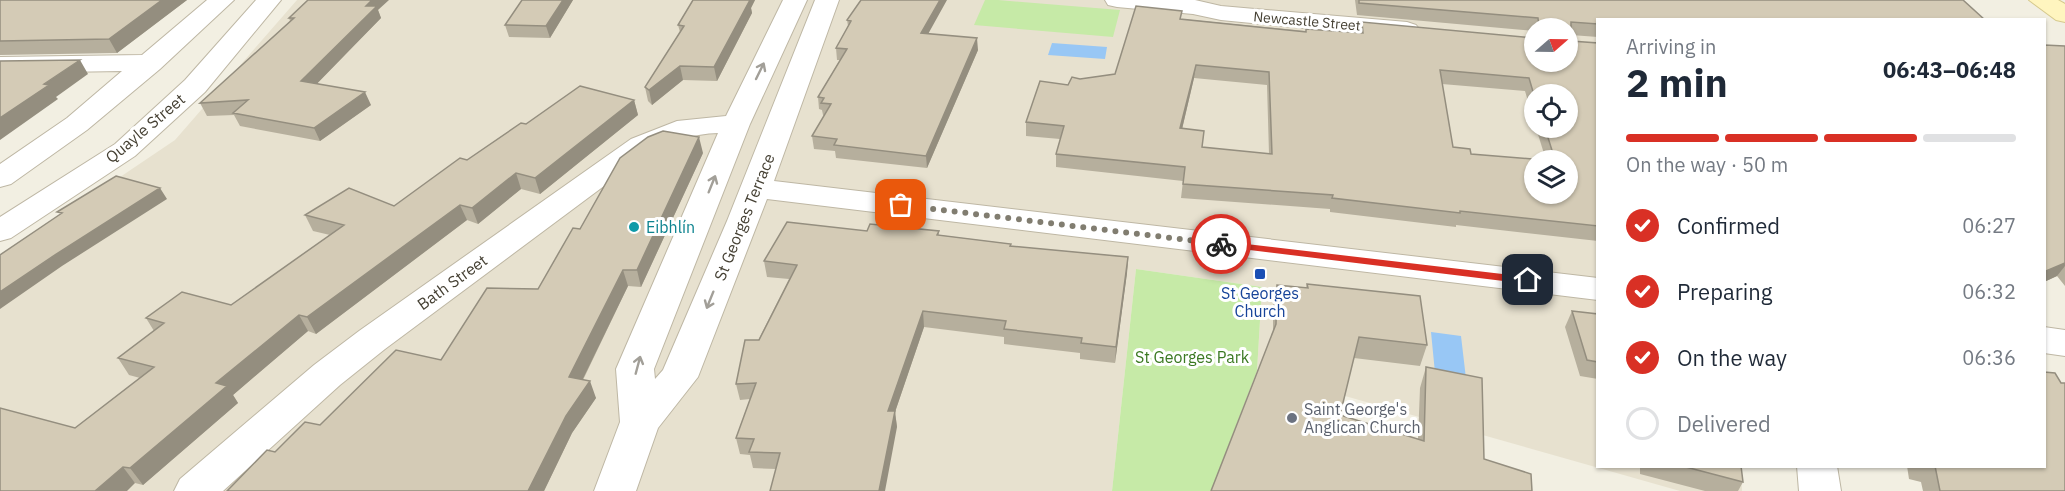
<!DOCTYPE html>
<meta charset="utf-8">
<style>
body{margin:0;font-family:"IBM Plex Sans",sans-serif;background:#f6f6f7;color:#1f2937;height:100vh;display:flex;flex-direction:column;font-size:22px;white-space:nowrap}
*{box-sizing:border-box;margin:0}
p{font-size:20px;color:#747a83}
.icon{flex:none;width:33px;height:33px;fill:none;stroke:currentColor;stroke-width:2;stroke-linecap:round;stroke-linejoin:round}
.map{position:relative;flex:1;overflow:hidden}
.side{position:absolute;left:1596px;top:18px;width:450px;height:450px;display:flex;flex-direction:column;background:#fff;border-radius:0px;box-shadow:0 2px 4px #0004}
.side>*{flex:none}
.needle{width:39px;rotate:70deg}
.fabs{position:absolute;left:1524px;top:18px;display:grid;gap:12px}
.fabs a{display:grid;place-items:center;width:54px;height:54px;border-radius:50%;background:#fff;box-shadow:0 2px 4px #0004;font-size:30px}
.pin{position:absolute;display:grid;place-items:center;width:51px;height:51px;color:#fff;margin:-26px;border-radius:12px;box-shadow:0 3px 9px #0006}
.courier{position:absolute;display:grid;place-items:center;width:60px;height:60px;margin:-30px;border:4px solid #d93025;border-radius:50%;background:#fff;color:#222;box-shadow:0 2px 8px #0007}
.summary em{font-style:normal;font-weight:700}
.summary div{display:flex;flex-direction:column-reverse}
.summary{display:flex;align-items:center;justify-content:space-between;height:102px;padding:0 30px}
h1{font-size:39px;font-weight:700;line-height:45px}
.bar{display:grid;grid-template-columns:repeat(4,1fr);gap:9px 6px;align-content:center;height:72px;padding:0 30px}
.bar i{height:8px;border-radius:4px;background:#e0e1e3}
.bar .current{background:#d93025}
.bar p{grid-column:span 4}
ol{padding:0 30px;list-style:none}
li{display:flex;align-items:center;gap:18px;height:66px}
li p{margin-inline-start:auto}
li .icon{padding:6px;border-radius:50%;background:#d93025;color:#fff;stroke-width:4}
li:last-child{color:#747a83}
li i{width:33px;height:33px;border:3px solid #e0e1e3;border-radius:50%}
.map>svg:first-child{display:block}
.residential{fill:#e7e1cf;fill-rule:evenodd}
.green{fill:#c6eaa7}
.water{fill:#98c7f5}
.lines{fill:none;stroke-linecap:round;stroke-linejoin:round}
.street-casing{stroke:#beb7a4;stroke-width:2}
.secondary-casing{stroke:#d6c98d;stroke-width:2}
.street{fill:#fff;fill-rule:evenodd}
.secondary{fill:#fff5bf;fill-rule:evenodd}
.wall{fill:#b6af9d;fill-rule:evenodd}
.shaded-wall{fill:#948e7f}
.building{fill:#d4cbb6;stroke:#948e7f;stroke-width:1.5;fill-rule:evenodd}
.oneway{stroke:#a29f98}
.route{fill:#d93025}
.done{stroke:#817d70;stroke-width:6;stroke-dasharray:0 10.8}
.culture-dot{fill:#0f9aa8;stroke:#fff;stroke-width:2}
.transit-dot{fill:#1a4fb4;stroke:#fff;stroke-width:2}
.worship-dot{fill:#6b7280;stroke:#fff;stroke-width:2}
.labels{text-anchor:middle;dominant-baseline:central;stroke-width:6;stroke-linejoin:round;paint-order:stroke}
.far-street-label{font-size:14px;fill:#443f32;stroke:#fff}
.street-label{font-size:16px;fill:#443f32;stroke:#fff}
.culture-label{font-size:16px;fill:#0d838f;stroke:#fff;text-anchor:start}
.transit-label{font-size:16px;fill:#164399;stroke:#fff}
.park-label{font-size:16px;fill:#3b7922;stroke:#fff}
.worship-label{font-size:16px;fill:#5b616d;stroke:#fff;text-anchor:start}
</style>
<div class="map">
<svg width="2065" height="491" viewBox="0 0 2065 491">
<rect width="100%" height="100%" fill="#f2efe2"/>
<path class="residential" d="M297 0H1713L1598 20V466L1741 467 1742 491H1680L1257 371 1262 287 1136 269 1112 491H0V258L175 140ZM1534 28H1568V62H1534ZM1534 94H1568V128H1534ZM1534 160H1568V194H1534Z"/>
<path class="green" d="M985 0H998L1120 10 1113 37 974 25Z
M1136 269 1262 287 1257 371 1211 491H1112Z"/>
<path class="water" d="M1052 43 1107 47 1105 59 1048 55Z
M1431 332 1461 336 1467 387 1436 383Z"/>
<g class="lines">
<defs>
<path id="street" d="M207 0H234L160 69 87 130 11 184 0 187V164L67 118 122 71 0 73V57L142 55Z
M256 0H281L205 92 135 156 11 238 0 241V217L115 144 185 80Z
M783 0H807L750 124 654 369 655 379 663 370 727 221 815 0H839L774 181 1598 278V300L767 199 698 377 658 428 636 491H594L620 422 616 369 718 133C693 134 674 140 651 151L385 349 340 385 223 491H174L180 479 314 365 359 331 631 139 677 121 726 116Z
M1105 0H1195L1221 6 1407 22 1416 25 1420 30 1416 35 1407 38 1221 20 1193 14 1117 7 1108 5Z
M2044 327 2065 330V356L2044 353Z
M1797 466H1837L1841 491H1799Z"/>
<path id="secondary" d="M2029 0H2058L2065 4V22L2056 20Z"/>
</defs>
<use href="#street" class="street-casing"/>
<use href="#secondary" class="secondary-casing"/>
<use href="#street" class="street"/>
<use href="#secondary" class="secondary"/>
</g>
<path class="wall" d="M0 0H187L117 53 0 55Z
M522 0H573L550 38 509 37 505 25Z
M693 0H755L751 8 752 13 717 81 683 80 652 105 648 101 645 87 680 32 678 25Z
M1355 0H1963L1598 20V37L1571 35V41L1598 43V241L1456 225V227L1330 212V209L1181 198 1183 181 1056 167V154L1060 139 1026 136V122L1068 85 1080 79 1115 74 1182 19 1306 31V29L1360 33 1362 22 1534 62 1568 28H1534V33V31L1357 15ZM1194 78 1267 85 1269 154 1202 147 1182 129ZM1442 84 1525 91 1534 122V94L1568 128H1536L1546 160H1568L1534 194 1471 154 1453 147Z
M378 10 381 18 317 83 371 105 320 141 240 126 234 115 207 116 200 103 290 21 289 18Z
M847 20 928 34 978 50 927 168 836 158 835 151 814 149 812 136 824 116 823 115 822 110 819 109 818 97 840 60H837L836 48 848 26Z
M2044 45 2065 46V286L2057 276 2044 282Z
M634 100 638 115 540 194 521 189 478 224 467 220 316 334 308 331 233 395 238 403 143 485 135 483 75 428 140 378 129 375 118 358 154 331 146 318 231 305 330 235 313 231 305 215 394 206 526 124Z
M703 153 641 287 628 286 583 380 596 398 572 433 544 491H227L275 452 320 425 441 360 538 289 580 229Z
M867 231H939V235L1011 244V246L1128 257 1127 273 1115 363 1080 359V353L1004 344V337L924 327 895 412 897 427 776 469 753 468 750 455 740 454 736 438 750 399 740 400 736 384 789 279 767 277 764 261Z
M1307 284 1427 345 1420 366 1354 358 1340 415 1418 439 1420 388 1426 367 1484 459 1211 491 1273 334V306L1277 285 1306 288Z
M1572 311 1598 314V379L1580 376 1565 327Z
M1640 466H1741L1743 482 1738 491H1705L1640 474Z
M1907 466H2044L2065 491H1923L1921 482 1909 479Z"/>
<path class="shaded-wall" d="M162 0H187L117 53 109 39Z
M372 0H389L378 10 381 18 307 94 301 81 366 6Z
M563 0H573L550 38 546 26Z
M746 0H755L751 8 752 13 717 81 714 67Z
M940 0H947L922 45 921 33Z
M977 38 978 50 927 168 926 156Z
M80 60 88 74 56 97 58 99 0 140V118L44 84Z
M1196 65 1194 78 1179 142 1180 128Z
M680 66 683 80 652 105 649 90Z
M365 92 371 105 320 141 314 128Z
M634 100 638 115 540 194 535 178Z
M699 137 703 153 641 287 637 270Z
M516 173 521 189 478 224 472 208Z
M160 188 167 199 62 266 0 309V292L55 255Z
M460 205 467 220 316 334 307 317Z
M1128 257 1127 273 1115 363 1116 347Z
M2065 263V266L2057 276 2044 282V273L2046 271Z
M623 270 628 286 575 395 569 377Z
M923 311 924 327 895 412 897 427 885 491H879L888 411Z
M299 315 308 331 233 395 238 403 143 485 130 468 216 383Z
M590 381 596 398 572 433 544 491H528L566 416Z
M123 467 135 483 127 491H95Z"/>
<path class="building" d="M0 0H162L109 39 0 41Z
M308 0H372L366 6H377L301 81 365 92 314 128 233 113 248 100 200 103 294 18H289Z
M522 0H563L546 26 505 25Z
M693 0H750L714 67 680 66 649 90 645 87 684 26 678 25Z
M861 0H940L921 33 977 38 926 156 834 145 837 139 812 136 831 104 821 103 824 98 818 97 847 49 836 48 851 21 847 20Z
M1359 0H1963L1985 20H1598V24L1571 22V41L1598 43V226L1460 211V213L1332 198 1333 195 1183 184 1185 167 1056 154 1064 126 1026 122 1040 81 1068 85 1072 77 1080 79 1115 74 1136 6 1182 11 1180 19 1306 32V29L1363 33 1362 22 1534 38V62H1568V28H1539L1538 18 1359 3ZM1196 65 1269 72 1272 154 1202 147 1204 131 1180 128ZM1440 70 1529 78 1534 95 1568 94V128H1545L1555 160H1568V194H1534V160H1544L1471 154 1470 149 1453 147Z
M2044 45 2065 46V263L2046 271 2044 270Z
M80 60 44 84 49 85 0 118V61Z
M580 86 634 100 535 178 516 173 472 208 460 205 307 317 299 315 216 383 227 386 130 468 123 467 95 491H0V408L75 428 154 367 118 358 164 323 146 318 182 292 231 305 344 225 305 215 349 188 394 206 460 158 467 160 521 123 526 124Z
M663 131 699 137 637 270H623L569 377 590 381 566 416 528 491H227L267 450 275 452 305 422 320 425 396 350 441 360 487 288 538 289 573 228 580 229 620 158 648 137Z
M116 176 160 188 55 255 0 292V255L62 213 57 212Z
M787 222 867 231 870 224 939 231 937 235 1011 244 1010 246 1128 257 1116 347 1081 343 1082 338 1004 329 1006 321 923 311 888 411H895L879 491H770L780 453 749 452 754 439 736 438 756 383 736 384 745 340H759L797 265 764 261Z
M1307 284 1420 296 1427 345 1359 337 1340 415 1424 441 1426 367 1482 378 1484 459 1531 474 1532 491H1211L1276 324 1277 285 1308 288Z
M1572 311 1598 314V362L1587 360Z
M2044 372 2055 373 2061 383H2065V491H1940L1935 466H2044Z
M1682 466H1741L1743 482Z"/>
<defs><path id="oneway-shaft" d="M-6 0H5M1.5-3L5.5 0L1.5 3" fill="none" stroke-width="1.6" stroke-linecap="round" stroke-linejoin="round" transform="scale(1.5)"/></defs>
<g class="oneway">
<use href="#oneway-shaft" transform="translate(760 71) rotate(-64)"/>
<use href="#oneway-shaft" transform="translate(712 184) rotate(-68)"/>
<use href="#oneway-shaft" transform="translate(710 300) rotate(112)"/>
<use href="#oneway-shaft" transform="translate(638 365) rotate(-75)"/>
</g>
<path class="route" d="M1221 241 1528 277 1533 280 1528 284 1217 246V242Z"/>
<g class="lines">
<path class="done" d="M901 205 1221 244"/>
</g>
<circle class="culture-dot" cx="634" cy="227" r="6"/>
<rect class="transit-dot" x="1254" y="268" width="12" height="12" rx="3"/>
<circle class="worship-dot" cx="1292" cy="418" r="6"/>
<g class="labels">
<g class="far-street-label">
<text transform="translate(1307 21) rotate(5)">Newcastle Street</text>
</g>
<g class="street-label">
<text transform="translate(145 128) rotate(-40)">Quayle Street</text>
<text transform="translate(744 217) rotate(-68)">St Georges Terrace</text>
<text transform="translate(452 282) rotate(-36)">Bath Street</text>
</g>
<g class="culture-label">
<text x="646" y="227">Eibhlín</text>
</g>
<g class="transit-label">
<text x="1260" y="293">St Georges<tspan x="1260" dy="18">Church</tspan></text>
</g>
<g class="park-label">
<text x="1192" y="357">St Georges Park</text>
</g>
<g class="worship-label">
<text x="1304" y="409">Saint George's<tspan x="1304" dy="18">Anglican Church</tspan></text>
</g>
</g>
</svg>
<div class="fabs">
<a><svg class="needle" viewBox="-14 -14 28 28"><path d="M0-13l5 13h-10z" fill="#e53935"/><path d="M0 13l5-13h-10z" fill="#747a83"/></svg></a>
<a><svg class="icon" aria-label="locate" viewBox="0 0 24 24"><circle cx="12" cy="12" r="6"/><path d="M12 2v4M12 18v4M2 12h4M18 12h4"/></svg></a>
<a><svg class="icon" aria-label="layers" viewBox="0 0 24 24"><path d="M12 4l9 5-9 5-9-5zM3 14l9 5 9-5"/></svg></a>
</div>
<div class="pin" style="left:901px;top:205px;background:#ea580c"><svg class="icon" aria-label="bag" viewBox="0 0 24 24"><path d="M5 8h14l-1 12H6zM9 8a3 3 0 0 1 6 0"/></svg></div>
<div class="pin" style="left:1528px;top:280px;background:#1f2937"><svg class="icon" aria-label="home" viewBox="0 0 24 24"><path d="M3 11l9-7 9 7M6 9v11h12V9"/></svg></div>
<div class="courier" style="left:1221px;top:244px"><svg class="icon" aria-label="bike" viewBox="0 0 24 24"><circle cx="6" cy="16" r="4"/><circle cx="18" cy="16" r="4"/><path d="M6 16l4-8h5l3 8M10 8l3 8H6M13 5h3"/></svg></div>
<section class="side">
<div class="summary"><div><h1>2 min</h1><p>Arriving in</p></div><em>06:43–06:48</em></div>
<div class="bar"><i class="current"></i><i class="current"></i><i class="current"></i><i></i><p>On the way · 50 m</p></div>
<ol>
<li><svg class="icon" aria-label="check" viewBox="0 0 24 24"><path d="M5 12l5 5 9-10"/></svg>Confirmed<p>06:27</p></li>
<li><svg class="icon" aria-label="check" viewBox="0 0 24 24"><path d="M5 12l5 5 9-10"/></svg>Preparing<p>06:32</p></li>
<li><svg class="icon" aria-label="check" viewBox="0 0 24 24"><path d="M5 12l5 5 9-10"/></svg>On the way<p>06:36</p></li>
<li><i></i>Delivered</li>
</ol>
</section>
</div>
